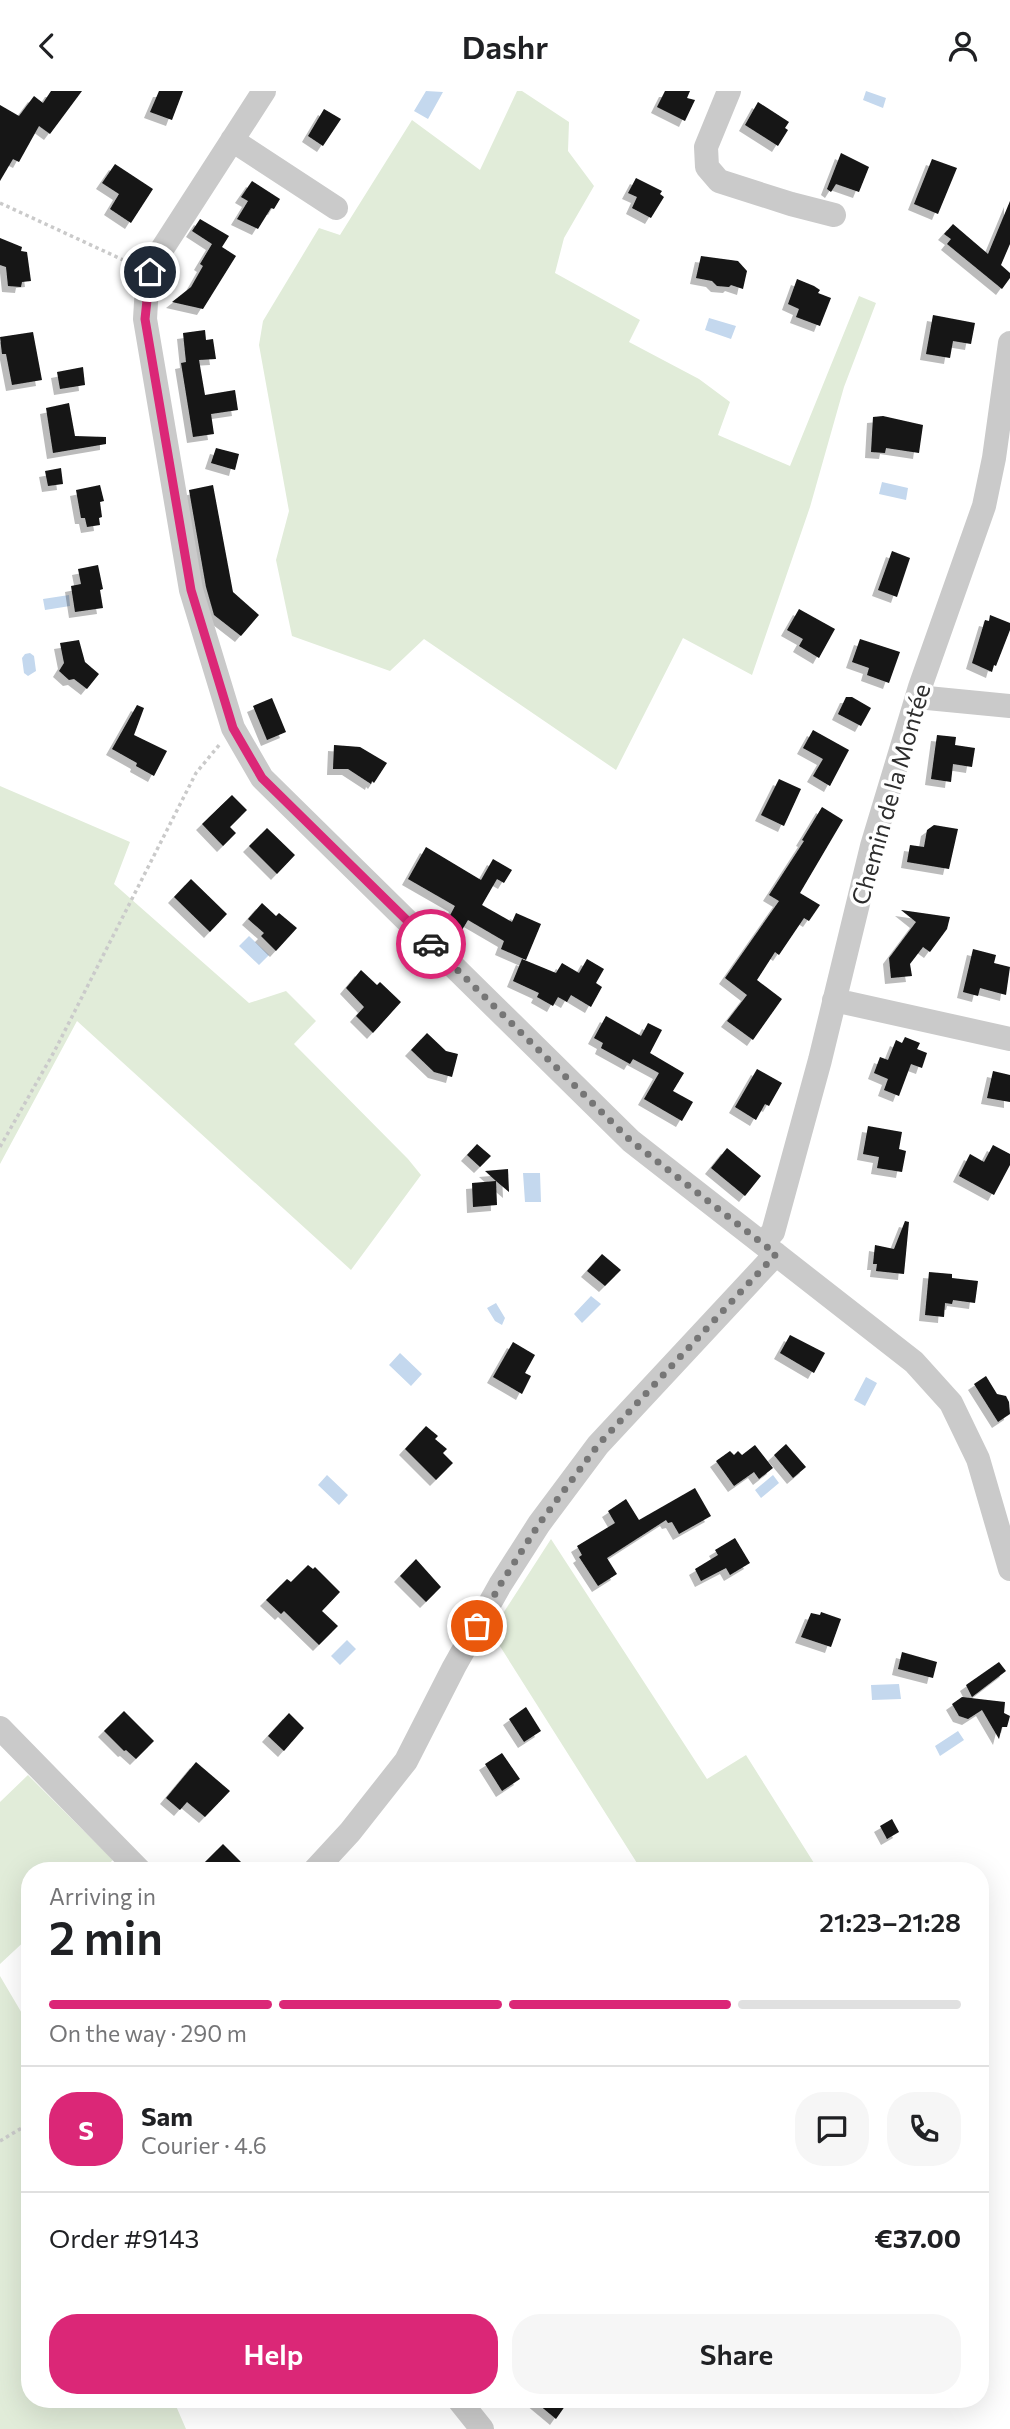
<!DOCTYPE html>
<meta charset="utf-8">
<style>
body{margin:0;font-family:Commissioner,sans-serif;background:#f6f6f6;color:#202124;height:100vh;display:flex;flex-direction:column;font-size:26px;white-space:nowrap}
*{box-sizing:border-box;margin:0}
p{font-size:23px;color:#757577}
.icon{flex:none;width:38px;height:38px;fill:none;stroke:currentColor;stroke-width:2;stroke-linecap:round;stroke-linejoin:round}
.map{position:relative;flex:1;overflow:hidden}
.details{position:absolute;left:21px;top:1771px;width:968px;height:546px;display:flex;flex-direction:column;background:#fff;border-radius:28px;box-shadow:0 7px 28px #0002}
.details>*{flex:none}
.pin{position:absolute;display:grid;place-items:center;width:60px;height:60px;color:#fff;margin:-30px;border:4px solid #fff;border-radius:50%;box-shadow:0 2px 7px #0007}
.courier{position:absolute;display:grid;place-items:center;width:70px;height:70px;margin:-35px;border:5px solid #db2777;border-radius:50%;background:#fff;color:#222;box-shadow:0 2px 9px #0007}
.overview em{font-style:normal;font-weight:600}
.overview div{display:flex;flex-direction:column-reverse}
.overview{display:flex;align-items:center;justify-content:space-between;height:119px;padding:0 28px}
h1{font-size:46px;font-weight:600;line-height:52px}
.bar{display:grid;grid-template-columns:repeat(4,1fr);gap:10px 7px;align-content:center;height:84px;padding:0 28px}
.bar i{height:9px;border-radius:5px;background:#e0e0e0}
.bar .on{background:#db2777}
.bar p{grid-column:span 4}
.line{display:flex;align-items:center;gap:18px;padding:0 28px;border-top:2px solid #e0e0e0}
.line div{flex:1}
.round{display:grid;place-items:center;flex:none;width:74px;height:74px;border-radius:28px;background:#f6f6f6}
.action{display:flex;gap:14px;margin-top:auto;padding:14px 28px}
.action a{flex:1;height:80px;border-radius:28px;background:#db2777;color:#fff;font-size:28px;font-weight:600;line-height:80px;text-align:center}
.action a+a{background:#f6f6f6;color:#202124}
header{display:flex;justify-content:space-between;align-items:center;height:91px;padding:0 28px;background:#fff;font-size:32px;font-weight:600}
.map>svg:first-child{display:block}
.green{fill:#e1ecd9}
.water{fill:#c4d8ee}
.building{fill:#141414;filter:url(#shadow)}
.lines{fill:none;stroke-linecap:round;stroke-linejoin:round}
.path{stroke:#cacaca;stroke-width:3.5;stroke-dasharray:3.5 3.5;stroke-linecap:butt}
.minor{stroke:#cacaca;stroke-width:24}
.done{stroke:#767676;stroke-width:7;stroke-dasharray:0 12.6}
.route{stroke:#db2777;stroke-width:9}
.labels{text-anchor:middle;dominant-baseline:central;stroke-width:7;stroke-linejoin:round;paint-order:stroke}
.street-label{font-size:24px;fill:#2d2d2d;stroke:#fff}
</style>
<header><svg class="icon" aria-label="back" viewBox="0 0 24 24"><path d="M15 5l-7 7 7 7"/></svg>Dashr<svg class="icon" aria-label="person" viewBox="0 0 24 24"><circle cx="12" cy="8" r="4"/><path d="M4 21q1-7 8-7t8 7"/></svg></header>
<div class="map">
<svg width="1010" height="2338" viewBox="0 0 1010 2338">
<defs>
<filter id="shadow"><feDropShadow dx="-6" dy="6" stdDeviation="0" flood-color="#0004"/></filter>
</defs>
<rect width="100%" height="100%" fill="#fff"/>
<path class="green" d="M517 0H522L569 31 568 60 594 95 564 147 555 182 640 229 629 251 699 288 730 311 718 344 790 375 859 205 876 212 844 296 810 416 752 584 683 547 616 679 424 548 390 580 292 545 276 469 289 420 259 254 263 230 319 137 340 144 412 29 480 79Z
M0 695 130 751 114 793 249 912 286 900 316 930 294 953 408 1068 421 1084 351 1179 77 930 0 1073Z
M551 1448 707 1688 746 1664 819 1780H642L491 1541Z
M28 1684 113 1769 101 1780H30V1845L0 1873V1711Z
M0 1885 30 1936V2308H173L186 2338H0Z"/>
<path class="water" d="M426 0 443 1 428 28 414 20Z
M866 0 886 7 883 17 863 9Z
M709 227 736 235 731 248 705 239Z
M882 391 908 397 906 409 879 403Z
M69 504 70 515 45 519 43 508Z
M30 562 34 565 36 580 28 585 24 582 22 567 25 563Z
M249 845 269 864 259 874 239 855Z
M523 1082H540L541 1111H525Z
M591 1205 601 1213 582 1232 574 1223Z
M496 1212 505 1227 502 1234 495 1230 487 1217Z
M400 1262 422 1283 411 1295 389 1274Z
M866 1286 877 1292 865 1315 854 1309Z
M327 1384 348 1404 339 1414 318 1394Z
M773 1384 779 1392 761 1407 755 1399Z
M347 1549 356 1558 340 1574 331 1565Z
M899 1593 901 1608 872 1609 871 1594Z
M958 1640 964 1649 940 1665 935 1655Z"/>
<path class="building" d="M51 0H82L50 43 39 35 19 71 13 68 0 90V14L19 25 34 5 43 12Z
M159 0H183L172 29 150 21Z
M665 0H690L687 7 695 9 685 30 657 16Z
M758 11 789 31 785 37 788 39 778 55 745 34Z
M324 18 341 28 323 55 308 45Z
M841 62 869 76 859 101 836 93 831 101 827 98Z
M932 68 957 77 938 123 914 113Z
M115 73 153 98 131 132 110 118 119 103 102 92Z
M636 87 662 100 660 103 664 106 651 127 632 117 637 106 628 102Z
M252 90 280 108 274 118 271 117 258 138 237 128 248 110 241 106Z
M1010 110V153L1001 174 1010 182V187L1002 198 947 153 951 148 944 143 953 133 988 163Z
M200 128 229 145 222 156 236 165 203 218 172 211 191 196 203 175 200 173 212 153 192 140Z
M0 147 22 156 21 160 27 161 31 190 22 191 21 196 8 195 6 176 0 174Z
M701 165 738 170 747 180 743 198 731 194 729 196 717 195 712 190 696 187Z
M797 188 814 195 820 199 818 202 831 207 820 235 796 226 799 218 788 213Z
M933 224 975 232 971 253 953 250 950 267 926 263Z
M205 239 206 249 213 248 216 268 199 269 205 304 235 299 238 319 211 323 214 343 193 346 181 272 186 271 183 242Z
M33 241 42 289 12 294 6 263H2L0 246Z
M83 276 85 294 60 298 57 281Z
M69 312 75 345 106 346V353L53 362 46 317Z
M883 325 923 334 919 362 886 357 885 362 871 361 873 326Z
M216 357 239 363 235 379 211 372Z
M61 377 63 393 48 395 45 380Z
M100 394 104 410 100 411 102 426 99 427 100 434 87 436 85 427H81L76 399Z
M213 394 233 501 259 524 241 545 214 524 206 496 189 399Z
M892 460 910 467 897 506 878 499Z
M98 474 103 498 100 499 103 517 75 521 71 495 81 493 78 478Z
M799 518 835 538 819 567 799 555 803 548 787 539Z
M990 524 1010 532V539L996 575 994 574 992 581 972 572 985 529 989 530Z
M860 548 900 561 889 592 867 584 869 577 852 571Z
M79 549 85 571 99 583 87 598 74 588 69 589 59 580 64 572 60 552Z
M846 606H852L871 617 861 635 838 623Z
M272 607 286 641 267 649 253 615Z
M137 614 144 617 134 644 167 660 154 685 136 675 137 672 112 658Z
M813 639 849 659 830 695 813 685 823 668 803 657Z
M937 644 956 646 955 654 975 657 972 676 953 673 951 691 931 688Z
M334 654 360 656 387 672 374 692 372 690 371 693 348 678H333Z
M779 688 801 698 784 735 761 724Z
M232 704 247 719 230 736 236 742 223 755 202 733Z
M822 716 843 729 800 802 820 814 809 830 804 827 779 864 775 861 757 889 782 908 753 949 727 930 747 904 725 887 779 810 769 804 804 750 802 749Z
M934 734 958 738 949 778 907 771 910 754 924 756 927 739Z
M267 737 295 764 277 783 249 755Z
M426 756 481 789 493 768 512 779 504 792 497 788 482 814 512 831 516 822 541 833 526 869 501 858 504 850 468 829 462 839 447 830 455 815 408 788Z
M191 788 227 823 210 841 174 806Z
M262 812 276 825 279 822 297 837 276 860 261 845 264 842 248 828Z
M901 819 950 826 947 838 930 861 923 856 910 873 912 885 891 887 889 867 916 831Z
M973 858 996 864 994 872 1010 876 1006 904 980 897 978 905 963 901Z
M522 868 556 882 562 872 579 882 587 868 604 878 596 892 602 896 591 916 571 904 567 911 558 906 553 915 537 906 539 902 513 890Z
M361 879 377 894 380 891 401 911 373 942 356 925 364 916 346 897Z
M606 925 641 945 648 932 662 939 650 962 684 982 673 1000 693 1011 682 1030 644 1008 659 982 633 968 630 973 601 957 603 952 594 947Z
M427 942 446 960 458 963 452 986 434 981 411 959Z
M905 946 920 952 917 958 927 962 922 977 911 973 899 1005 884 999 888 988 874 982 880 966 888 969 896 949 902 952Z
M757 978 782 992 769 1015 765 1013 756 1029 735 1016Z
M993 980 1010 984V1011L987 1007Z
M868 1035 902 1041 899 1058 906 1060 902 1081 877 1077 879 1066 863 1063Z
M477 1053 491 1065 480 1076 467 1064Z
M993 1054 1010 1063V1074L994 1104 959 1085 970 1063 984 1071Z
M727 1057 761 1085 745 1105 711 1077Z
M508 1078 509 1101 496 1090 497 1114 473 1116 472 1092 496 1090 485 1080Z
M905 1130 909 1131 904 1183 876 1180 877 1173H873L875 1154 894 1158Z
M602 1163 621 1179 605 1195 587 1180Z
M929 1181 952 1183V1187L978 1190 975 1212 953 1209 952 1213 945 1212 944 1226 925 1224Z
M790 1244 825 1262 814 1282 780 1262Z
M513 1251 535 1264 525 1282 531 1285 522 1303 493 1286Z
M986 1285 997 1303 1006 1305 1009 1311 1010 1323 998 1331 974 1293Z
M426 1335 438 1345 435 1348 447 1358 443 1362 453 1372 436 1389 405 1358Z
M786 1353 806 1376 793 1387 774 1364Z
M755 1354 773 1377 759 1388 754 1381 734 1395 716 1370 730 1360 734 1364 738 1360 742 1364Z
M695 1397 711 1425 679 1443 672 1431 668 1432 666 1429 607 1467 617 1483 598 1495 579 1466 582 1464 577 1455 615 1432 608 1420 626 1408 639 1429Z
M735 1447 750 1472 730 1484 726 1477 701 1490 695 1478 718 1464 715 1459Z
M416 1468 441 1496 426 1511 400 1485Z
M308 1474 313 1478 315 1476 340 1501 322 1520 338 1535 319 1554 284 1520 281 1523 266 1509 287 1488 291 1491Z
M821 1521 841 1528 831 1556 801 1546 811 1522 820 1524Z
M902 1561 937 1571 933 1587 898 1578Z
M999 1571 1006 1580 972 1606 966 1594Z
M962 1606 1005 1611 1004 1622 1010 1625 1007 1636H1002L999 1648 982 1619 968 1628 959 1625 952 1613Z
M526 1616 541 1640 524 1651 509 1628Z
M124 1620 154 1650 136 1668 126 1659 124 1660 104 1640Z
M289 1622 304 1637 284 1660 268 1645Z
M502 1662 520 1688 502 1700 485 1673Z
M196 1671 230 1700 205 1726 187 1711 180 1719 166 1707Z
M892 1728 899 1741 887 1748 880 1735Z
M223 1753 250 1780H213L205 1771Z
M532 2308H570L556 2328Z"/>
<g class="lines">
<path class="path" d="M0 112 132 173
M0 1056 54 961 196 682 220 653
M0 2050 30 2032"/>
<path class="minor" d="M264 0 155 169 147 195 145 228 191 499 233 637 262 687 631 1050 914 1271 951 1312 978 1368 1010 1478
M729 0 706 56 707 76 719 90 791 113 834 124
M232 49 336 117
M917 606 1010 615
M834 909 1010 948
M763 1152 773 1141 820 969 872 755 920 596 984 415 994 367 1010 252
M0 1637 140 1780
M314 1780 350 1741 406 1670 454 1576 500 1494 539 1433 598 1354 776 1163
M458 2308 482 2338"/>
</g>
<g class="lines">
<path class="done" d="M431 853 631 1050 776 1163 598 1354 539 1433 500 1494 477 1535"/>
<path class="route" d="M150 181 145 228 191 499 233 637 262 687 431 853"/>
</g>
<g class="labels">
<g class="street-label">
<text transform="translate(890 703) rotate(-74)">Chemin de la Montée</text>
</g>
</g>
</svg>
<div class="pin" style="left:477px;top:1535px;background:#ea580c"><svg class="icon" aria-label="bag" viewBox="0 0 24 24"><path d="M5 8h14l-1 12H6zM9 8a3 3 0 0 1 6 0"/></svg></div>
<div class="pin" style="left:150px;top:181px;background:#1f2937"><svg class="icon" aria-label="home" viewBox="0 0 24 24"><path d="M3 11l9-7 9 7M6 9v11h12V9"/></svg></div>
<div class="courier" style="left:431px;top:853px"><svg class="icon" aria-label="car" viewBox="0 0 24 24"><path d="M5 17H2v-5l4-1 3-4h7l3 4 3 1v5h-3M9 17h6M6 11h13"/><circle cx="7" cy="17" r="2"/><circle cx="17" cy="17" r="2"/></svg></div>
<section class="details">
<div class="overview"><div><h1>2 min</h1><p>Arriving in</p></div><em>21:23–21:28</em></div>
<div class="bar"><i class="on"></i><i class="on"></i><i class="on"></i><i></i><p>On the way · 290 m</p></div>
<div class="line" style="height:126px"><b class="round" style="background:#db2777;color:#fff">S</b><div><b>Sam</b><p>Courier · 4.6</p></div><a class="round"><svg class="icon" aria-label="chat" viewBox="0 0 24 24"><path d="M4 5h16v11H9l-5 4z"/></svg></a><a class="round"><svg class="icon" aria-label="phone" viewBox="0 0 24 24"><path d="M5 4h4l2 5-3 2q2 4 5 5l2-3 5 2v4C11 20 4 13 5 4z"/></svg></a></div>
<div class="line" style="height:91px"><div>Order #9143</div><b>€37.00</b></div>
<div class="action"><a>Help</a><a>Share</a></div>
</section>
</div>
